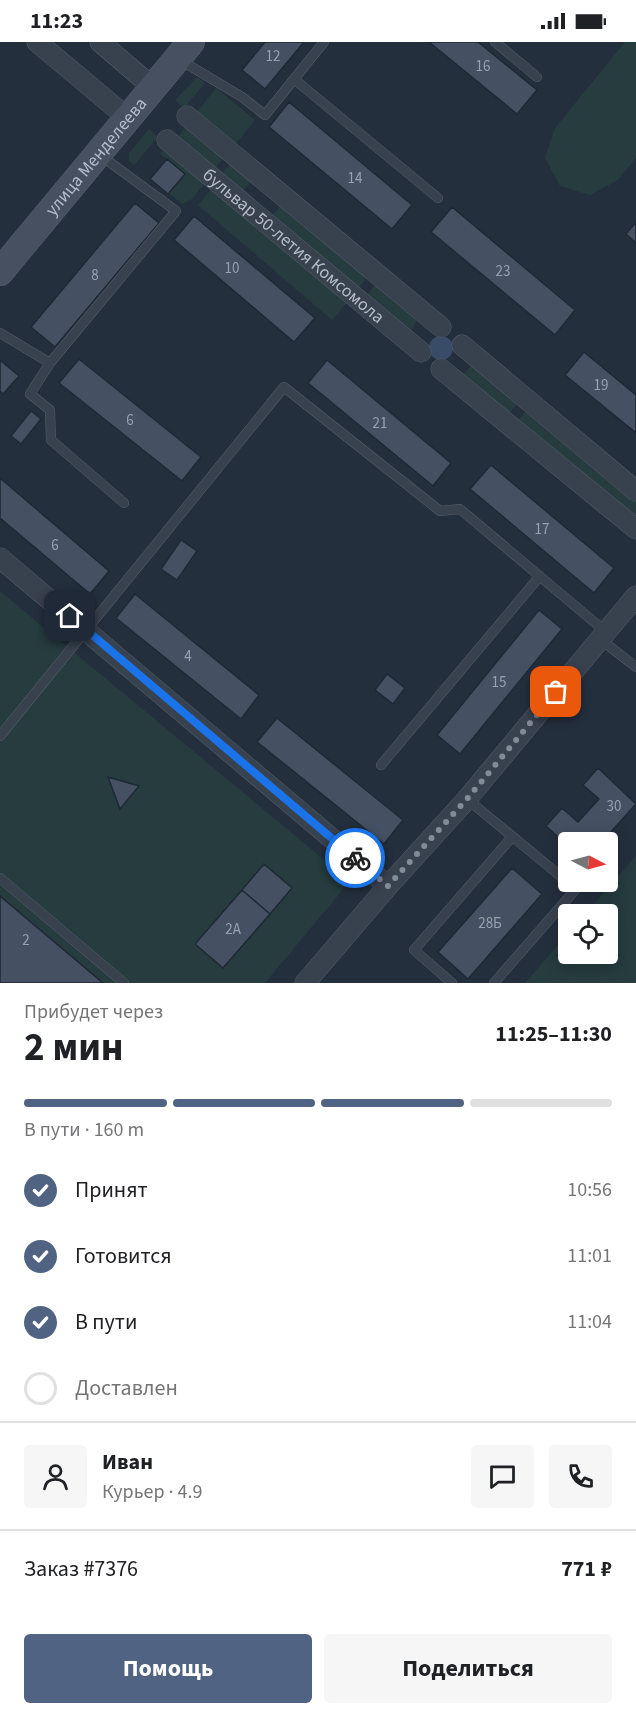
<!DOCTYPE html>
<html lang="ru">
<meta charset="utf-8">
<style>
body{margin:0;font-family:"Source Sans 3",sans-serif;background:#f6f6f6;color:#202124;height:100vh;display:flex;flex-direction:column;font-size:22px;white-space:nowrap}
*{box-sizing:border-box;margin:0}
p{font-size:20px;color:#757577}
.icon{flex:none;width:33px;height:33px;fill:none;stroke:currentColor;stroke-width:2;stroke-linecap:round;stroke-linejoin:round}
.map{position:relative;height:941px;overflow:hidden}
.drawer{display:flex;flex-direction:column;background:#fff;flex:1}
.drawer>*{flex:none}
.needle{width:39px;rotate:96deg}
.fabs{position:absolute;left:558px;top:790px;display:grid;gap:12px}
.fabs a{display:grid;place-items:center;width:60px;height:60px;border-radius:6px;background:#fff;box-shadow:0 3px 15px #0003;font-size:30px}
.pin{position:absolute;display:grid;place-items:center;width:51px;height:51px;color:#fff;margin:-26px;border-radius:12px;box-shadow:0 3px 9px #0006}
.courier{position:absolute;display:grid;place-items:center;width:60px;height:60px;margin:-30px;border:4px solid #1a73e8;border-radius:50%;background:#fff;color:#222;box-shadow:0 2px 8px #0007}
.head em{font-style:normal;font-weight:700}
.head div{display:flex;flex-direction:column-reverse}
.head{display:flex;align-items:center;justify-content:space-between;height:102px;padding:0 24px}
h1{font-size:39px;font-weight:700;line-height:45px}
.bar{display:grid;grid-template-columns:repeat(4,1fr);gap:9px 6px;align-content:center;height:72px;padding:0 24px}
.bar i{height:8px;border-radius:4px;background:#e0e0e0}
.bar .current{background:#506383}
.bar p{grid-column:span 4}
.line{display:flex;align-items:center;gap:15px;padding:0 24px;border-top:2px solid #e0e0e0}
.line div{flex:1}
.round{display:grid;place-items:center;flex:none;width:63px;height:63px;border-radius:6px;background:#f6f6f6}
ol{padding:0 24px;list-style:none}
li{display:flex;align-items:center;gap:18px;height:66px}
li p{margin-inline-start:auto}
li .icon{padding:6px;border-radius:50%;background:#506383;color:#fff;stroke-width:4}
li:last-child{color:#757577}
li i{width:33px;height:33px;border:3px solid #e0e0e0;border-radius:50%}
.button{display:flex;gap:12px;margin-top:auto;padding:12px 24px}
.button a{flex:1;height:69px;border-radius:6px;background:#506383;color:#fff;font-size:24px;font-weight:700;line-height:69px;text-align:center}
.button a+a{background:#f6f6f6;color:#202124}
.status{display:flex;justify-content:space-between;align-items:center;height:42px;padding:0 30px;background:#fff;direction:ltr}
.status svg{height:16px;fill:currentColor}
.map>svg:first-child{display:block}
.green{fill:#263c3f}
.water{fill:#394c67}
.building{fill:#455162;stroke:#1f2835;stroke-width:1.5}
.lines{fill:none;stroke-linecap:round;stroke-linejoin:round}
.lane-casing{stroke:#565f6c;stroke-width:10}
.street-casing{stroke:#565f6c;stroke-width:21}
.secondary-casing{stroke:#565f6c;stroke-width:28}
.lane{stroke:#38414e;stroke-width:9}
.street{stroke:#38414e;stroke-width:20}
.secondary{stroke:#465061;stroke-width:27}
.done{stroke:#828b98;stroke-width:6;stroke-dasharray:0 10.8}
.route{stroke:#1a73e8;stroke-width:8}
.labels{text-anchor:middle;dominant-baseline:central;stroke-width:4.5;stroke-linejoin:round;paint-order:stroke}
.number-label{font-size:15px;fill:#98a1af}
.street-label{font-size:18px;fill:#b4bcc9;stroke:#1d2633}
</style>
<div class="status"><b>11:23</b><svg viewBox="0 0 49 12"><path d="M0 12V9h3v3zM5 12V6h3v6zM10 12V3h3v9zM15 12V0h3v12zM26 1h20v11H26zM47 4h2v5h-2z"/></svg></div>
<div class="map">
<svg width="636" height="941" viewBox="0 0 636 941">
<rect width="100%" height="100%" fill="#242f3e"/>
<path class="green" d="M625 0H636V116L618 138 590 153 560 144 545 116 555 86Z
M196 36H199L205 41 184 66 175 58Z
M216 46 255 78 234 104 195 72Z
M188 82 226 113 213 129 175 98Z
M149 87 158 95 134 123 129 119V111Z
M167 104 207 138 192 157 181 162 169 151 167 117 160 112Z
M232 120 254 138 243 148 242 152 220 134Z
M214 144 350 257 332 278 198 163Z
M281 159 369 233 356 249 268 176 280 165Z
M378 240 422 277 416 280 410 292 365 255Z
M472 319 520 359 508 373 459 332 465 331 470 325Z
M529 365 636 454V481L516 381Z
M0 549 350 839 265 941H0Z
M636 814V941H525L568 891V912H608V873H584Z"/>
<path class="water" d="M429 306a12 12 0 1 1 24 0a12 12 0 1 1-24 0Z"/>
<path class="building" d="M265 0H304L265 47 242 28Z
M429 0H478L537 48 517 72Z
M289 60 412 163 392 187 269 85Z
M167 117 185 132 168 152 150 137Z
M135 161 159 181 55 305 31 285Z
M452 165 575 268 555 293 431 190Z
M194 174 315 276 294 300 174 198Z
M636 180V201L626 192Z
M584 310 636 353V391L565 333Z
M79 317 201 415 182 439 59 341Z
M0 318 19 334 3 352 0 349Z
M327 318 451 421 433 444 308 341Z
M31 369 41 377 21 402 11 394Z
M491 423 614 526 594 551 470 447Z
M0 436 109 529 90 552 0 476Z
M181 498 197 509 177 538 161 527Z
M135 552 259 653 241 677 116 576Z
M539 568 562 587 460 712 437 693Z
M387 632 405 646 393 662 375 648Z
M277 676 403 778 384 802 257 700Z
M598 726 636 762 601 801H568V804L546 784 562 766 578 780 599 757 583 743Z
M108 735 139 744 120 767Z
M264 822 292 846 270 872 242 848Z
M512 826 542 852 468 937 438 910Z
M242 848 270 872 223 926 195 902Z
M0 854 103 941H0Z"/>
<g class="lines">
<defs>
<path id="lane" d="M495 0 537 35
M180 18 242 55 265 73 324 0
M294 37 438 156
M0 291 50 321 30 352 50 368 51 398 124 461
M50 321 176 169 100 113
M600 597 636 625
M0 694 284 345 440 469 460 467 606 590
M381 723 540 534
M467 757 576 847 494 941
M0 836 124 941
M452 941 414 908 512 795"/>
<g id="street">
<path d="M37 0 117 67"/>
<path d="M100 0 142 36"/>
<path d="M187 74 441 285"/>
<path id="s1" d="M167 98 421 310"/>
<path d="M462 303 636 449"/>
<path d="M441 327 636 487"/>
<path d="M0 516 388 844"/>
<path d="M305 941 388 844 467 757 636 554"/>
</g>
<g id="secondary">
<path id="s2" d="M0 230 191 0"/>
</g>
</defs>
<use href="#lane" class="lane-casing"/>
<use href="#street" class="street-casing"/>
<use href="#secondary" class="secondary-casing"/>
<use href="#lane" class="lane"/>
<use href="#street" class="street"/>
<use href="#secondary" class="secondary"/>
</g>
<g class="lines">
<path class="done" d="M355 816 388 844 467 757 556 650"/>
<path class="route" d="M70 574 355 816"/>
</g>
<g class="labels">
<g class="number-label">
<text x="273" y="14">12</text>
<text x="483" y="24">16</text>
<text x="355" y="136">14</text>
<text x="232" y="226">10</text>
<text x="503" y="229">23</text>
<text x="95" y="233">8</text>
<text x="601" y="343">19</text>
<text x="130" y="378">6</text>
<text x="380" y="381">21</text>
<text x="542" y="487">17</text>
<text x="55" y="503">6</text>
<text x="188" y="614">4</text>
<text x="499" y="640">15</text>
<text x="614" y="764">30</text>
<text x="490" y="881">28Б</text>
<text x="233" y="887">2А</text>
<text x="26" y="898">2</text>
</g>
<g class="street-label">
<text stroke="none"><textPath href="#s2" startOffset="150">улица Менделеева</textPath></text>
<text stroke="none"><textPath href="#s1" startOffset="165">бульвар 50-летия Комсомола</textPath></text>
</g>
</g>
</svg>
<div class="fabs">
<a><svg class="needle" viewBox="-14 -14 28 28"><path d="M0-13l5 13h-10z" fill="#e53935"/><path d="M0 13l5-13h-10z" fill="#757577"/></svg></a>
<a><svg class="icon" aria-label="locate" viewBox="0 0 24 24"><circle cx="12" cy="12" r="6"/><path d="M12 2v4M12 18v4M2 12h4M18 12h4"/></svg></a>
</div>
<div class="pin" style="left:556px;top:650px;background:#ea580c"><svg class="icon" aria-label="bag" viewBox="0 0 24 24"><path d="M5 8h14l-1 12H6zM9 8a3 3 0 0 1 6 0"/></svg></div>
<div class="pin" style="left:70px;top:574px;background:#1f2937"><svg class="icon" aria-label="home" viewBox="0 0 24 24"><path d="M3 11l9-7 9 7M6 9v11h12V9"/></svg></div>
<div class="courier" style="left:355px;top:816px"><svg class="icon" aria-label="bike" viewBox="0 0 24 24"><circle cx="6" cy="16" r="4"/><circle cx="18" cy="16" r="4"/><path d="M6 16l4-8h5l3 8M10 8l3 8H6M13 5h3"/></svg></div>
</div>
<section class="drawer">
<div class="head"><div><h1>2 мин</h1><p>Прибудет через</p></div><em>11:25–11:30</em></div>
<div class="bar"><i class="current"></i><i class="current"></i><i class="current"></i><i></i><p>В пути · 160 m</p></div>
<ol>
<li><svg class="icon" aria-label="check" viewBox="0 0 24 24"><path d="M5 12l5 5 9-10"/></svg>Принят<p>10:56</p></li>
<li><svg class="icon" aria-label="check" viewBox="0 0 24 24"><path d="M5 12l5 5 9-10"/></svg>Готовится<p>11:01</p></li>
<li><svg class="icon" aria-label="check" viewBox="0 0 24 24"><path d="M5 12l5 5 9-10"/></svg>В пути<p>11:04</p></li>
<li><i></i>Доставлен</li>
</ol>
<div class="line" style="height:108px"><a class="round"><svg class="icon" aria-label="person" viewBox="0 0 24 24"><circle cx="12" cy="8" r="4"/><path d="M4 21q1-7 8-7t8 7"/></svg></a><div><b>Иван</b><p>Курьер · 4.9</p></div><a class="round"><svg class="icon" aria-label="chat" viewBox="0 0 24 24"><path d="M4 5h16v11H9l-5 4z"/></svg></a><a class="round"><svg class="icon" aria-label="phone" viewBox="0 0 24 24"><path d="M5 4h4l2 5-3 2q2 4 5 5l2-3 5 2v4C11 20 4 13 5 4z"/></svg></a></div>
<div class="line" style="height:78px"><div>Заказ #7376</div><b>771 ₽</b></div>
<div class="button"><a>Помощь</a><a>Поделиться</a></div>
</section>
